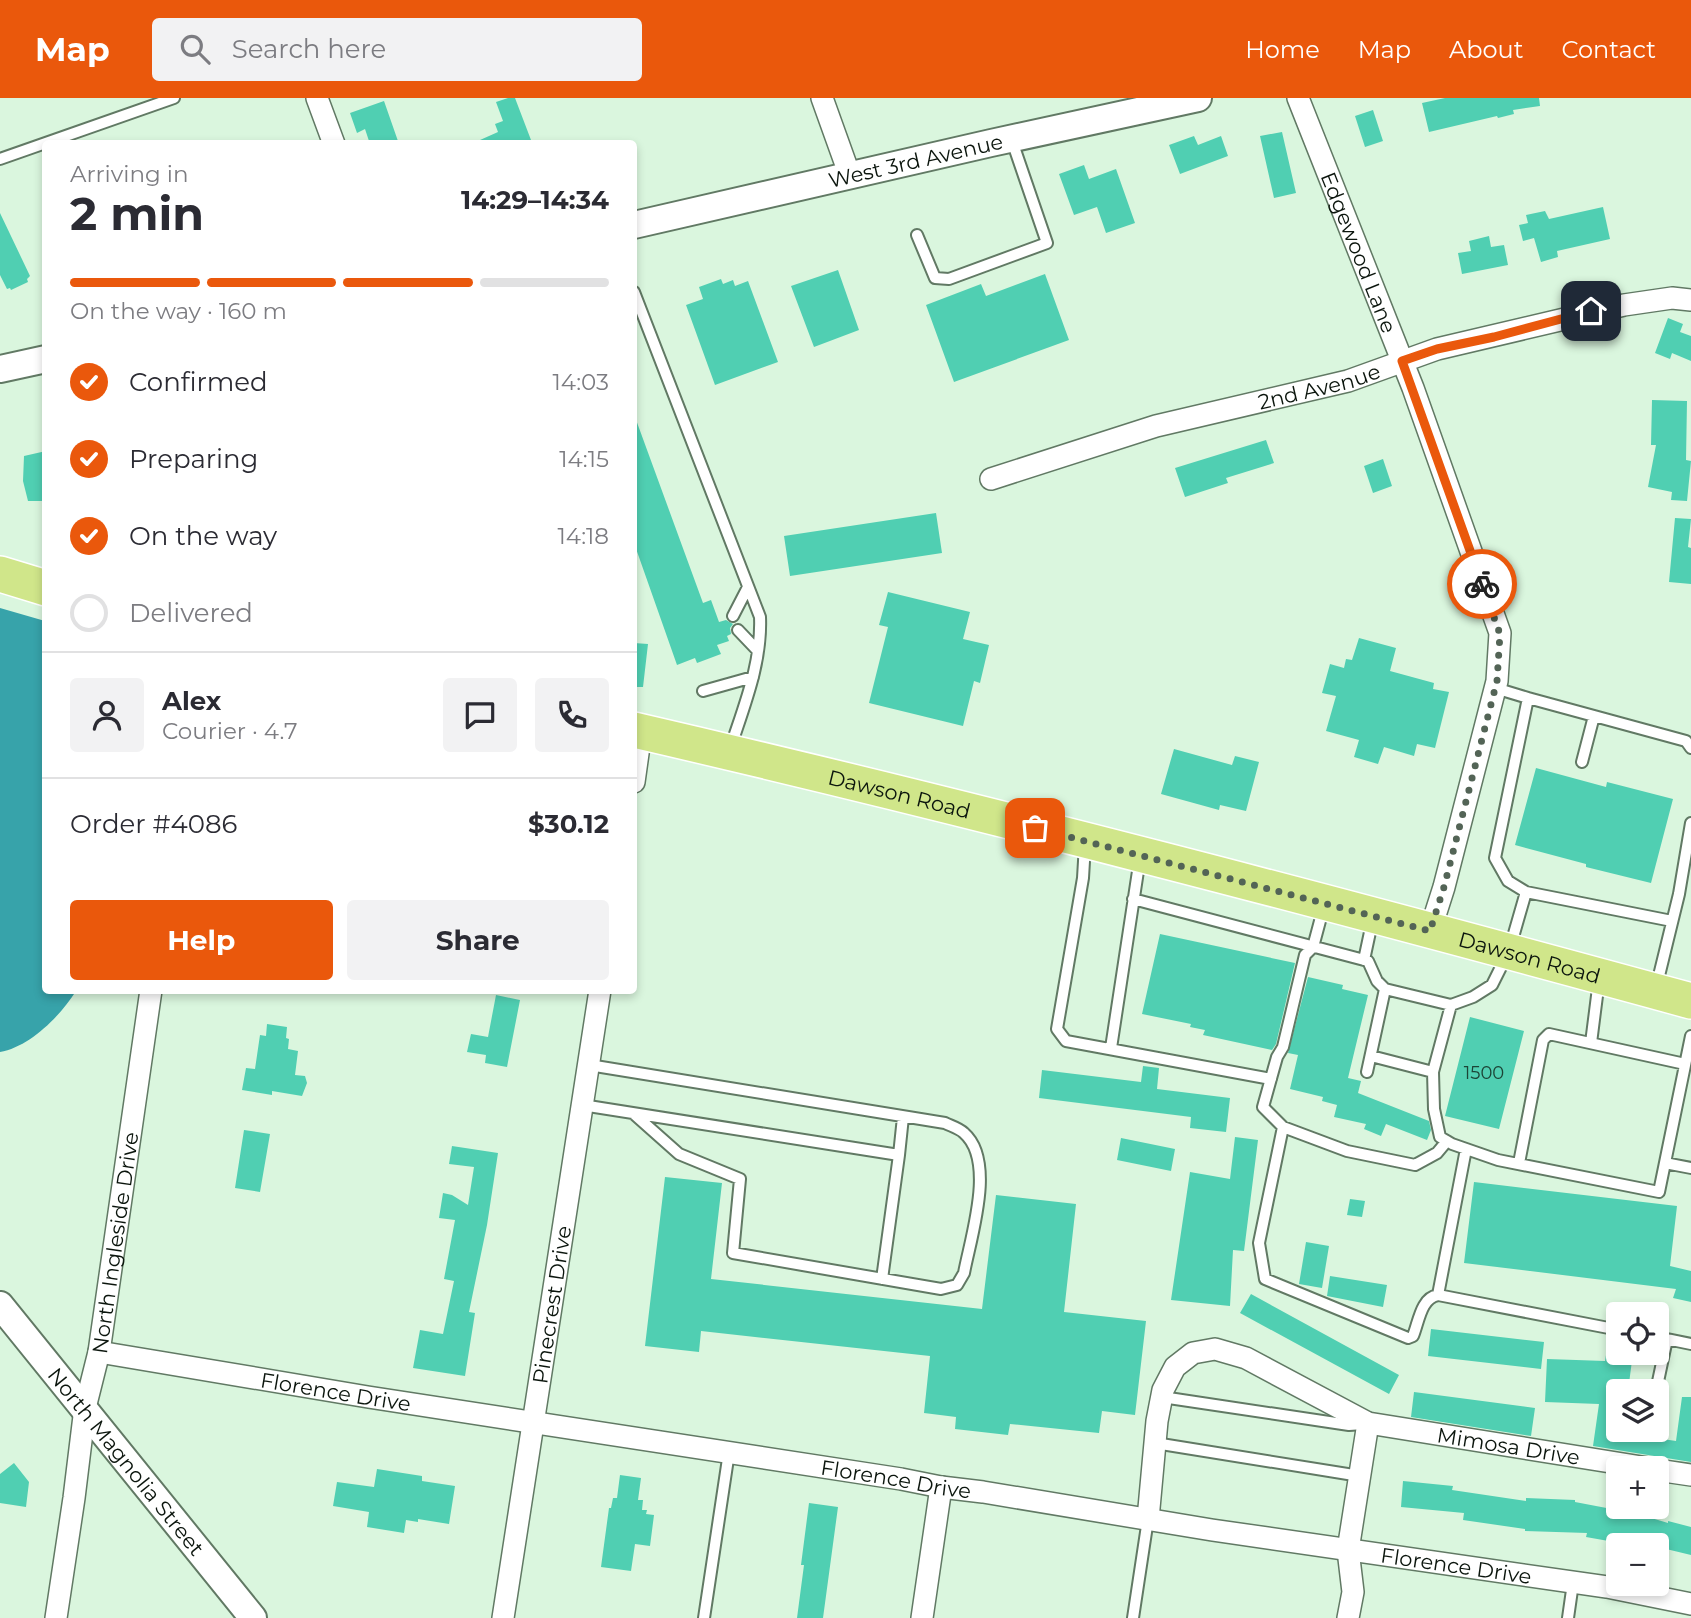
<!DOCTYPE html>
<meta charset="utf-8">
<style>
body{margin:0;font-family:Montserrat,sans-serif;background:#f2f2f3;color:#2b2b33;height:100vh;display:flex;flex-direction:column;font-size:26px;white-space:nowrap}
*{box-sizing:border-box;margin:0}
p{font-size:23px;color:#7c7c81}
.icon{flex:none;width:38px;height:38px;fill:none;stroke:currentColor;stroke-width:2;stroke-linecap:round;stroke-linejoin:round}
.map{position:relative;flex:1;overflow:hidden}
.side{position:absolute;left:42px;top:42px;width:595px;height:854px;display:flex;flex-direction:column;background:#fff;border-radius:7px;box-shadow:0 4px 10px #0003}
.side>*{flex:none}
.tools{position:absolute;left:1606px;top:1204px;display:grid;gap:14px}
.tools a{display:grid;place-items:center;width:63px;height:63px;border-radius:7px;background:#fff;box-shadow:0 4px 10px #0003;font-size:35px}
.pin{position:absolute;display:grid;place-items:center;width:60px;height:60px;color:#fff;margin:-30px;border-radius:14px;box-shadow:0 4px 10px #0006}
.courier{position:absolute;display:grid;place-items:center;width:70px;height:70px;margin:-35px;border:5px solid #ea580c;border-radius:50%;background:#fff;color:#222;box-shadow:0 2px 9px #0007}
.headline em{font-style:normal;font-weight:700}
.headline div{display:flex;flex-direction:column-reverse}
.headline{display:flex;align-items:center;justify-content:space-between;height:119px;padding:0 28px}
h1{font-size:46px;font-weight:700;line-height:52px}
.bar{display:grid;grid-template-columns:repeat(4,1fr);gap:10px 7px;align-content:center;height:84px;padding:0 28px}
.bar i{height:9px;border-radius:5px;background:#e1e1e2}
.bar .active{background:#ea580c}
.bar p{grid-column:span 4}
.line{display:flex;align-items:center;gap:18px;padding:0 28px;border-top:2px solid #e1e1e2}
.line div{flex:1}
.round{display:grid;place-items:center;flex:none;width:74px;height:74px;border-radius:7px;background:#f2f2f3}
ol{padding:0 28px;list-style:none}
li{display:flex;align-items:center;gap:21px;height:77px}
li p{margin-inline-start:auto}
li .icon{padding:7px;border-radius:50%;background:#ea580c;color:#fff;stroke-width:4}
li:last-child{color:#7c7c81}
li i{width:38px;height:38px;border:4px solid #e1e1e2;border-radius:50%}
.primary-button{display:flex;gap:14px;margin-top:auto;padding:14px 28px}
.primary-button a{flex:1;height:80px;border-radius:7px;background:#ea580c;color:#fff;font-size:28px;font-weight:700;line-height:80px;text-align:center}
.primary-button a+a{background:#f2f2f3;color:#2b2b33}
header{display:flex;align-items:center;gap:42px;box-sizing:border-box;height:98px;padding:0 35px;background:#ea580c;color:#fff}
header strong{font-size:33px}
nav{display:flex;gap:38px;margin-inline-start:auto;font-size:24px}
.search{width:490px;height:63px;background:#f2f2f3;display:flex;align-items:center;gap:18px;box-sizing:border-box;padding:0 24px;border-radius:7px;color:#7c7c81;font-size:26px}
.map>svg:first-child{display:block}
.water{fill:#37a3aa}
.building{fill:#50cfb2}
.lines{fill:none;stroke-linecap:round;stroke-linejoin:round}
.service-casing{stroke:#617964;stroke-width:14}
.minor-casing{stroke:#617964;stroke-width:24}
.tertiary-casing{stroke:#617964;stroke-width:30}
.primary-casing{stroke:#fff;stroke-width:38}
.service{stroke:#fff;stroke-width:10}
.minor{stroke:#fff;stroke-width:21}
.tertiary{stroke:#fff;stroke-width:26}
.primary{stroke:#d0e68a;stroke-width:35}
.done{stroke:#536456;stroke-width:7;stroke-dasharray:0 12.6}
.route{stroke:#ea580c;stroke-width:9}
.labels{text-anchor:middle;dominant-baseline:central;stroke-width:5;stroke-linejoin:round;paint-order:stroke}
.number-label{font-size:18px;fill:#1c4436}
.street-label{font-size:21px;fill:#0b150d;stroke:#daf6de}
</style>
<header>
<strong>Map</strong>
<div class="search"><svg class="icon" aria-label="search" viewBox="0 0 24 24"><circle cx="10" cy="10" r="6"/><path d="M15 15l6 6"/></svg>Search here</div>
<nav><a>Home</a><a>Map</a><a>About</a><a>Contact</a></nav>
</header>
<div class="map">
<svg width="1691" height="1520" viewBox="0 0 1691 1520">
<rect width="100%" height="100%" fill="#daf6de"/>
<path class="water" d="M0 510 45 523 46 892 76 893C61 917 30 949 0 954Z"/>
<path class="building" d="M508 0H515L531 42 522 46H471L498 34 495 26 503 23 496 4Z
M1445 0H1539L1540 8 1513 12 1514 16 1498 20 1497 18 1429 34 1422 5Z
M384 3 399 46H370L365 31 357 35 350 15Z
M1373 12 1383 43 1365 49 1355 18Z
M1282 34 1296 95 1274 100 1260 38Z
M1194 38 1198 47 1221 38 1228 58 1180 76 1169 47Z
M1084 67 1089 81 1116 71 1135 125 1106 135 1097 109 1074 117 1059 76Z
M1603 109 1610 141 1557 153 1558 159 1541 164 1534 140 1523 143 1519 127 1528 125 1526 117 1545 113 1549 121Z
M0 115 30 178 27 181 28 184 11 192 10 190 7 191 0 177Z
M1489 138 1491 149 1504 147 1508 167 1462 176 1458 155 1471 153 1469 143Z
M838 172 859 232 814 249 791 188Z
M1045 176 1069 242 954 284 926 207 981 186 986 198Z
M721 181 723 186 733 182 735 188 748 183 778 264 715 287 686 207 703 201 699 189Z
M1668 220 1683 226 1680 234 1691 238V263L1672 255 1670 261 1655 255Z
M1652 302 1687 303 1686 362 1691 363 1687 403 1671 402 1672 394 1648 389 1656 347H1651Z
M634 319H635L703 505 711 502 719 524 726 522 733 526 730 530 731 536 727 538 729 543 717 547 721 556 697 565 695 560 677 567 634 445Z
M1266 342 1274 365 1226 380 1228 385 1185 399 1175 370Z
M46 353V403H28L23 383 24 358Z
M1383 361 1392 388 1373 395 1364 368Z
M936 415 942 455 790 478 784 438Z
M1675 420 1691 421 1688 449 1691 450V486L1669 484Z
M888 494 970 514 963 541 989 547 980 585 974 583 963 628 869 605 888 529 879 527Z
M1359 540 1396 550 1390 573 1434 585 1433 591 1449 594 1435 650 1417 646 1414 658 1384 649 1378 666 1354 659 1359 642 1326 633 1336 598 1322 595 1330 566 1344 570 1346 561 1352 562Z
M634 545 648 546 643 589H634Z
M1174 651 1232 667 1235 658 1259 664 1246 713 1220 707 1219 712 1161 696Z
M1536 670 1606 689 1607 684 1673 701 1651 785 1586 769V766L1515 747Z
M1160 836 1295 865 1276 946 1272 952 1203 937 1205 932 1190 929 1191 926 1142 916Z
M1308 879 1343 887 1342 891 1368 897 1348 980 1361 983 1358 995 1429 1023 1431 1032 1427 1042 1386 1026 1381 1038 1364 1031 1366 1026 1334 1019 1337 1007 1322 1003 1323 999 1290 991 1298 957 1288 955Z
M496 897 520 902 507 969 485 965 486 957 467 954 471 936 488 939Z
M1470 919 1524 933 1499 1031 1445 1018Z
M267 926 287 929 286 940 289 941 288 951 298 953 295 977 305 978 307 985 302 998 272 993V997L242 992 246 970 255 971 260 937 266 938Z
M1143 968 1159 970 1157 991 1230 1000 1226 1034 1190 1030 1191 1019 1039 1000 1042 972 1141 984Z
M244 1032 270 1036 260 1094 235 1090Z
M1235 1039 1258 1042 1244 1153 1233 1152 1230 1208 1171 1202 1190 1074 1230 1081Z
M1121 1040 1175 1051 1171 1073 1117 1062Z
M452 1048 498 1055 487 1127 469 1214 475 1215 465 1278 413 1270 420 1232 443 1236 454 1183 444 1181 455 1122 439 1120 443 1095 452 1097 468 1107 474 1069 449 1066Z
M665 1079 722 1085 711 1181 982 1211 996 1097 1076 1106 1064 1214 1146 1223 1135 1317 1102 1313 1099 1335 1010 1326 1008 1337 955 1331 956 1319 924 1315 930 1258 701 1233 699 1254 645 1248Z
M1474 1084 1677 1108 1670 1168 1691 1173V1204L1673 1200 1676 1191 1464 1165Z
M1350 1101 1365 1103 1362 1119 1347 1117Z
M1306 1144 1329 1148 1322 1190 1299 1186Z
M1330 1178 1387 1187 1383 1209 1327 1198Z
M1251 1196 1399 1277 1389 1296 1240 1215Z
M1431 1231 1544 1244 1541 1271 1428 1258Z
M1607 1251 1633 1255 1628 1293H1619V1332H1622V1335L1676 1343 1682 1299H1691V1364L1593 1348 1599 1306 1545 1304 1547 1261 1605 1263Z
M1414 1294 1535 1310 1531 1338 1411 1319Z
M14 1365 29 1384 26 1409 0 1405V1376Z
M377 1371 422 1378V1383L455 1388 449 1426 418 1421V1424L406 1422 404 1435 367 1429 369 1414 333 1408 337 1384 374 1389Z
M620 1377 641 1380 638 1402H643L642 1412H647L646 1416 654 1417 650 1448 635 1446 631 1473 601 1469 609 1410H611L613 1400H617Z
M1403 1383 1453 1388 1452 1392 1526 1403V1400L1575 1402V1404L1638 1416 1668 1425V1423L1691 1429V1457L1633 1443 1631 1447 1586 1439 1587 1435 1525 1433V1431L1463 1422 1464 1415 1401 1409Z
M809 1405 838 1409 823 1520H797L804 1467H801Z"/>
<g class="lines">
<defs>
<path id="service" d="M0 61 174 0
M917 137 935 180 949 181 1047 145 1011 40
M634 194 760 519C762 565 744 608 730 651
M733 518 748 489
M738 532 758 553
M703 593 753 579
M1528 600 1686 643 1691 650
M1582 664 1594 618
M1085 746 1083 780 1057 931 1066 943 1271 981
M1526 794 1672 823
M1133 801 1368 863 1377 883 1385 891 1367 974
M1324 808 1313 849 1305 857 1283 949 1277 959 1263 1009 1283 1029 1259 1145 1265 1181 1408 1240 1413 1238C1419 1223 1421 1200 1438 1197L1619 1232
M1364 862 1373 820
M1656 890 1679 796 1691 725
M1385 891 1451 907 1473 899 1492 887 1509 853 1526 794 1508 783 1495 760 1528 600 1495 590
M1591 945 1599 882
M1111 950 1140 760
M1371 958 1433 974 1434 1011 1440 1039 1452 1046 1498 1062 1659 1094 1691 938
M589 967 945 1025C951 1028 959 1030 964 1035 996 1063 971 1138 964 1175L957 1187 941 1191 733 1155 740 1081 679 1056 634 1016
M1433 974 1451 907
M582 1007 899 1057 903 1019
M1283 1029 1347 1053 1415 1067 1437 1055 1447 1043
M1519 1065 1543 942 1549 936 1685 966
M1665 1065 1691 1070
M882 1181 899 1057
M1438 1197 1466 1051
M1657 1239 1691 1246
M1656 1293 1667 1241
M1162 1299 1349 1327 1363 1326
M1155 1345 1360 1378
M704 1520 729 1354
M1133 1520 1148 1421
M1568 1520 1573 1485"/>
<g id="minor">
<path d="M317 0 334 46"/>
<path d="M822 0 850 78"/>
<path id="s1" d="M1298 0 1413 290 1500 535 1497 583 1444 789 1430 833"/>
<path id="s2" d="M991 381 1156 328 1348 283 1437 251 1624 207 1672 200 1691 202"/>
<path d="M634 684 641 634"/>
<path id="s3" d="M99 1254 368 1299 901 1381 941 1389 983 1394 1212 1432 1607 1489 1691 1506"/>
<path d="M1657 1372 1691 1377"/>
<path id="s4" d="M1148 1421 1157 1323 1163 1292 1175 1269 1193 1255 1215 1251 1246 1260 1368 1325 1648 1370"/>
<path id="s5" d="M56 1520 74 1400 85 1310 99 1254 151 892"/>
<path id="s6" d="M503 1520 600 892"/>
<path d="M922 1520 941 1389"/>
<path d="M1348 1520 1353 1494 1348 1452 1368 1325"/>
</g>
<g id="tertiary">
<path id="s7" d="M634 127 991 45 1198 0"/>
<path d="M0 271 46 261"/>
<path id="s8" d="M0 1207 253 1520"/>
</g>
<g id="primary">
<path d="M0 476 46 490"/>
<path id="s9" d="M634 632C988 714 1340 807 1691 903"/>
</g>
</defs>
<use href="#service" class="service-casing"/>
<use href="#minor" class="minor-casing"/>
<use href="#tertiary" class="tertiary-casing"/>
<use href="#primary" class="primary-casing"/>
<use href="#service" class="service"/>
<use href="#minor" class="minor"/>
<use href="#tertiary" class="tertiary"/>
<use href="#primary" class="primary"/>
</g>
<g class="lines">
<path class="done" d="M1035 730 1430 833 1444 789 1497 583 1500 536 1482 486"/>
<path class="route" d="M1482 486 1402 263 1437 251 1494 239 1591 213"/>
</g>
<g class="labels">
<g class="number-label">
<text x="1484" y="975">1500</text>
</g>
<g class="street-label">
<text stroke="none"><textPath href="#s7" startOffset="289">West 3rd Avenue</textPath></text>
<text stroke="none"><textPath href="#s1" startOffset="166">Edgewood Lane</textPath></text>
<text stroke="none"><textPath href="#s2" startOffset="341">2nd Avenue</textPath></text>
<text stroke="none"><textPath href="#s9" startOffset="273">Dawson Road</textPath></text>
<text stroke="none"><textPath href="#s9" startOffset="924">Dawson Road</textPath></text>
<text stroke="none"><textPath href="#s5" startOffset="380">North Ingleside Drive</textPath></text>
<text stroke="none"><textPath href="#s6" startOffset="317">Pinecrest Drive</textPath></text>
<text stroke="none"><textPath href="#s3" startOffset="240">Florence Drive</textPath></text>
<text stroke="none"><textPath href="#s4" startOffset="514">Mimosa Drive</textPath></text>
<text stroke="none"><textPath href="#s8" startOffset="201">North Magnolia Street</textPath></text>
<text stroke="none"><textPath href="#s3" startOffset="807">Florence Drive</textPath></text>
<text stroke="none"><textPath href="#s3" startOffset="1374">Florence Drive</textPath></text>
</g>
</g>
</svg>
<div class="tools">
<a><svg class="icon" aria-label="locate" viewBox="0 0 24 24"><circle cx="12" cy="12" r="6"/><path d="M12 2v4M12 18v4M2 12h4M18 12h4"/></svg></a>
<a><svg class="icon" aria-label="layers" viewBox="0 0 24 24"><path d="M12 4l9 5-9 5-9-5zM3 14l9 5 9-5"/></svg></a>
<a>+</a>
<a>−</a>
</div>
<div class="pin" style="left:1035px;top:730px;background:#ea580c"><svg class="icon" aria-label="bag" viewBox="0 0 24 24"><path d="M5 8h14l-1 12H6zM9 8a3 3 0 0 1 6 0"/></svg></div>
<div class="pin" style="left:1591px;top:213px;background:#1f2937"><svg class="icon" aria-label="home" viewBox="0 0 24 24"><path d="M3 11l9-7 9 7M6 9v11h12V9"/></svg></div>
<div class="courier" style="left:1482px;top:486px"><svg class="icon" aria-label="bike" viewBox="0 0 24 24"><circle cx="6" cy="16" r="4"/><circle cx="18" cy="16" r="4"/><path d="M6 16l4-8h5l3 8M10 8l3 8H6M13 5h3"/></svg></div>
<section class="side">
<div class="headline"><div><h1>2 min</h1><p>Arriving in</p></div><em>14:29–14:34</em></div>
<div class="bar"><i class="active"></i><i class="active"></i><i class="active"></i><i></i><p>On the way · 160 m</p></div>
<ol>
<li><svg class="icon" aria-label="check" viewBox="0 0 24 24"><path d="M5 12l5 5 9-10"/></svg>Confirmed<p>14:03</p></li>
<li><svg class="icon" aria-label="check" viewBox="0 0 24 24"><path d="M5 12l5 5 9-10"/></svg>Preparing<p>14:15</p></li>
<li><svg class="icon" aria-label="check" viewBox="0 0 24 24"><path d="M5 12l5 5 9-10"/></svg>On the way<p>14:18</p></li>
<li><i></i>Delivered</li>
</ol>
<div class="line" style="height:126px"><a class="round"><svg class="icon" aria-label="person" viewBox="0 0 24 24"><circle cx="12" cy="8" r="4"/><path d="M4 21q1-7 8-7t8 7"/></svg></a><div><b>Alex</b><p>Courier · 4.7</p></div><a class="round"><svg class="icon" aria-label="chat" viewBox="0 0 24 24"><path d="M4 5h16v11H9l-5 4z"/></svg></a><a class="round"><svg class="icon" aria-label="phone" viewBox="0 0 24 24"><path d="M5 4h4l2 5-3 2q2 4 5 5l2-3 5 2v4C11 20 4 13 5 4z"/></svg></a></div>
<div class="line" style="height:91px"><div>Order #4086</div><b>$30.12</b></div>
<div class="primary-button"><a>Help</a><a>Share</a></div>
</section>
</div>
